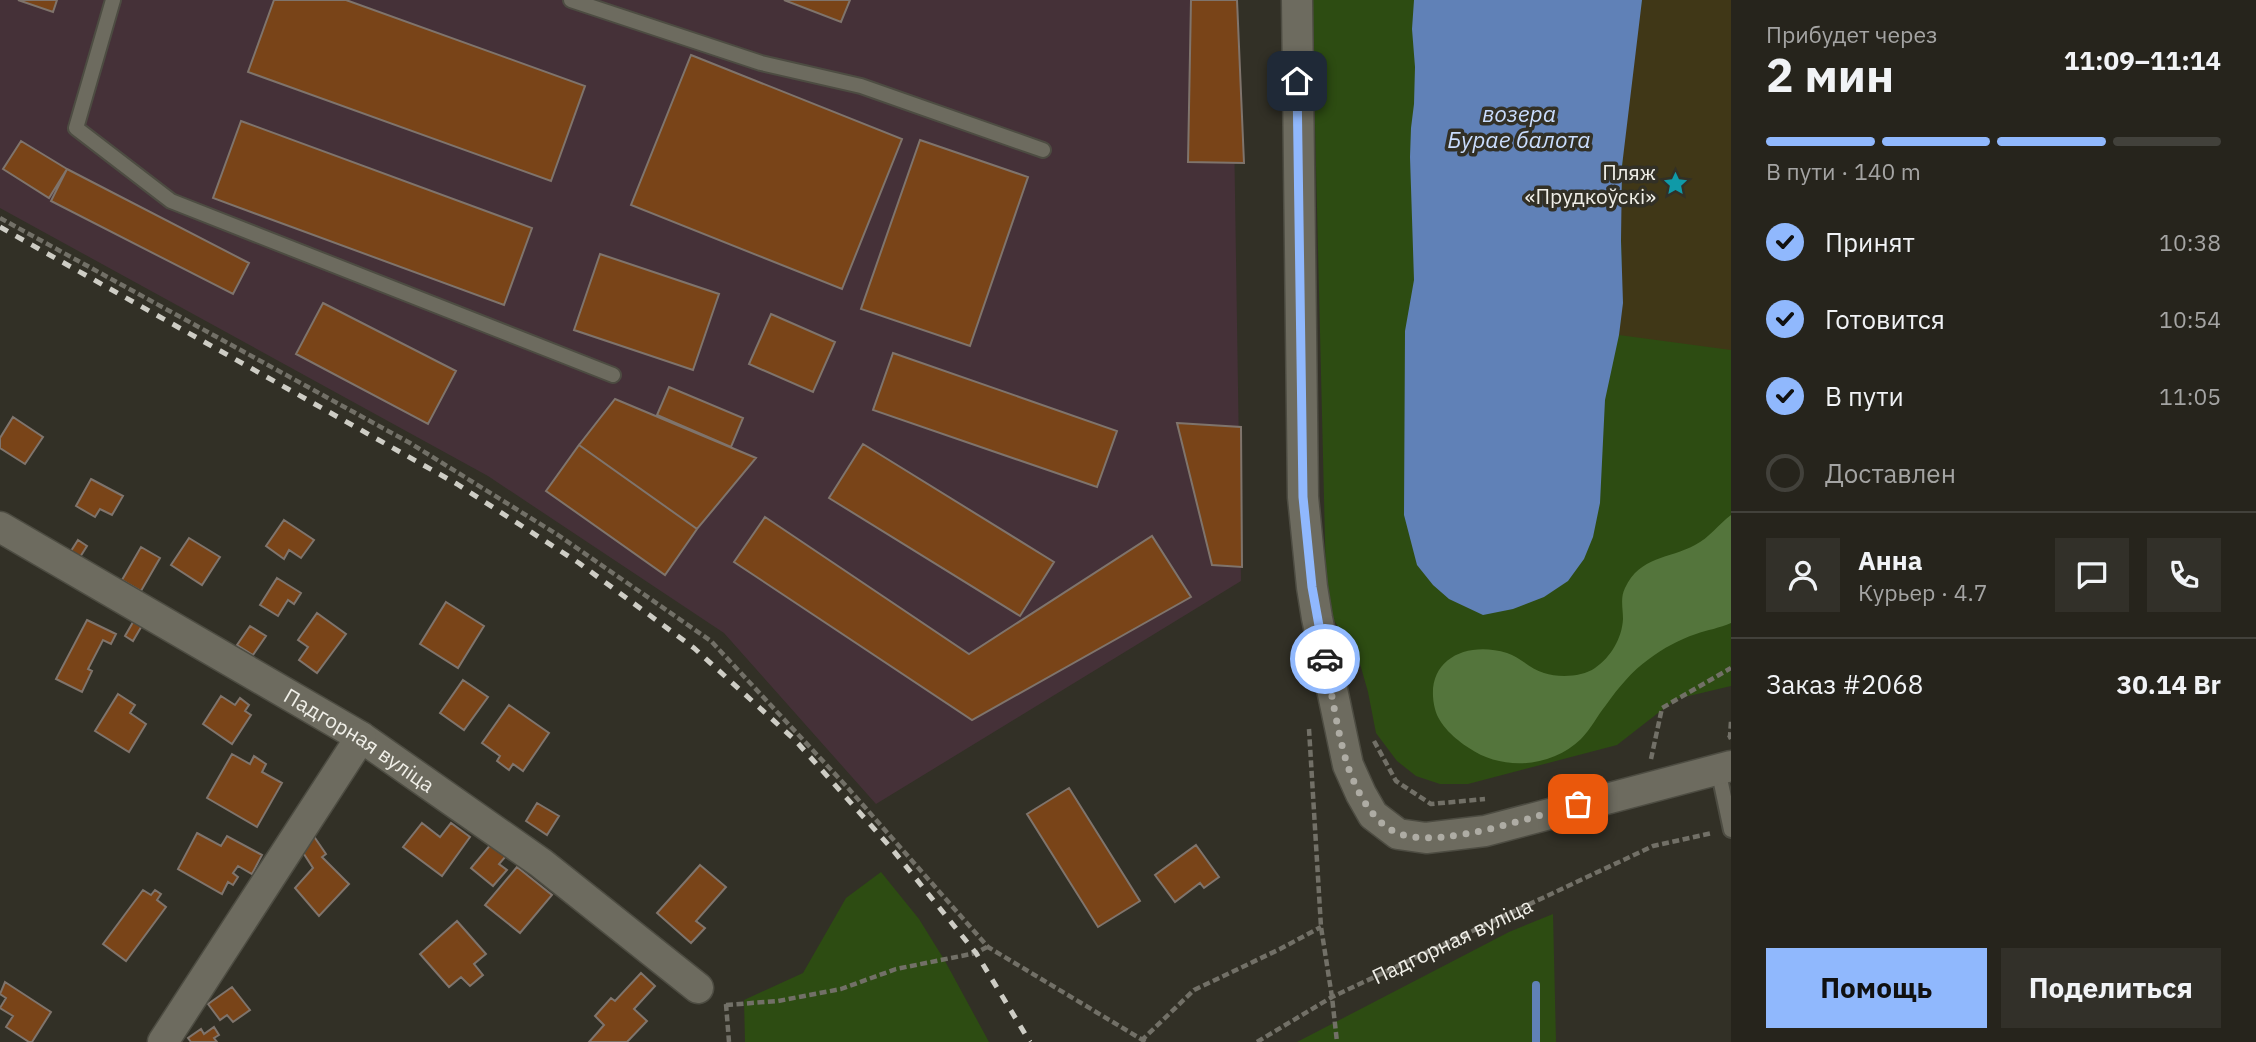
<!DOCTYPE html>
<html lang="ru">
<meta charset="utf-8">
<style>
body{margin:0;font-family:"IBM Plex Sans",sans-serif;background:#323029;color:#f1f3f6;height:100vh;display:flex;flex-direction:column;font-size:26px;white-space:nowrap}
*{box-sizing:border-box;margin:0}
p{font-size:23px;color:#a4a4a3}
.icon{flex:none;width:38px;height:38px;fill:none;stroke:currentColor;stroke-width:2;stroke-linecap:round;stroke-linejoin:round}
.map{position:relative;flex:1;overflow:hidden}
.drawer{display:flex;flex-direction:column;background:#26241c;width:525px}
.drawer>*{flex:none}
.pin{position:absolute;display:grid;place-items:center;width:60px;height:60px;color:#fff;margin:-30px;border-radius:14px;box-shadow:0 4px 10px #0006}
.courier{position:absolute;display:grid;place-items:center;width:70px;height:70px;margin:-35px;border:5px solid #90b8fd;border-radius:50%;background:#fff;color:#222;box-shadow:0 2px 9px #0007}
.summary em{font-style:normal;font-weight:700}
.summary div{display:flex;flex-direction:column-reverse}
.summary{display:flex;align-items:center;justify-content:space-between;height:119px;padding:0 35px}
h1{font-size:46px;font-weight:700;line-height:52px}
.bar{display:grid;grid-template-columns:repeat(4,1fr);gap:10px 7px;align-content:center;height:84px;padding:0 35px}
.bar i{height:9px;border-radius:5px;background:#42413b}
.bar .selected{background:#90b8fd}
.bar p{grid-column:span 4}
.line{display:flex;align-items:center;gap:18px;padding:0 35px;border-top:2px solid #42413b}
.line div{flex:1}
.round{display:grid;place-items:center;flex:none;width:74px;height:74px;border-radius:0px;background:#323029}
ol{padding:0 35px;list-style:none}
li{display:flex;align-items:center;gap:21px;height:77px}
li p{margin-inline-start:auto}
li .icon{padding:7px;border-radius:50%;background:#90b8fd;color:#111;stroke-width:4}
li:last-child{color:#a4a4a3}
li i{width:38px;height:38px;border:4px solid #42413b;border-radius:50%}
.primary-button{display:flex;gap:14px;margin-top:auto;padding:14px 35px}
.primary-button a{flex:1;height:80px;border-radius:0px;background:#90b8fd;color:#111;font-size:28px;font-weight:700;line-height:80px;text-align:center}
.primary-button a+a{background:#323029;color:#f1f3f6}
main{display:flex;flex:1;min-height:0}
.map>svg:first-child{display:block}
.industrial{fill:#453138}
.green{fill:#2d4c12}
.forest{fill:#54753c}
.sand{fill:#403717}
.water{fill:#6081b7}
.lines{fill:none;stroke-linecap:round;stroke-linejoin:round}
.stream{stroke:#6081b7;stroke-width:8}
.building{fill:#794418;stroke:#7f746c;stroke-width:2}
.lane-casing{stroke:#4d4c42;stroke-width:18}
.street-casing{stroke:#4d4c42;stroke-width:33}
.path{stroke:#727067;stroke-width:4.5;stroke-dasharray:7 3.5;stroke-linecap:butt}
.lane{stroke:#6d6b5f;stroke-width:14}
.street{stroke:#6d6b5f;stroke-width:30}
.rail{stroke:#cecdc5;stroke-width:5;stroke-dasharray:9 9;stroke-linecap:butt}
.done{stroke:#aeaca4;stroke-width:7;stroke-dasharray:0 12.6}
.route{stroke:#90b8fd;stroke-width:9}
.labels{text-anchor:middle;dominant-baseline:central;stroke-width:7;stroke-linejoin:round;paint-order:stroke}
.poi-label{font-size:21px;fill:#f0efe8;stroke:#323026;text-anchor:end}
.street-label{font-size:21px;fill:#f0efe8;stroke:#323026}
.water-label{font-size:23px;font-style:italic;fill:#caddfd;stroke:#323026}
</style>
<main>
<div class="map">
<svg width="1731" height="1042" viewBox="0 0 1731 1042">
<rect width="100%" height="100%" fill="#323026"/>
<path class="industrial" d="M0 0H1232L1241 581 876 804 724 633 488 476 0 208Z"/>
<path class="green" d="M1312 0H1731V686L1676 699 1617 745 1468 784H1440L1416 776 1397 761 1376 733 1368 692 1360 664 1329 612 1326 581Z
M881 872 919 919 945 961 989 1042H745L744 1000 803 973 846 898Z
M1553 914 1556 1042H1297L1509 932Z"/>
<path class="forest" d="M1731 515V623C1720 628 1707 630 1696 634 1678 640 1664 648 1649 659 1632 671 1618 688 1606 705 1597 716 1591 729 1581 739 1551 768 1502 771 1469 748 1455 739 1439 725 1435 709 1423 661 1465 640 1507 653 1520 657 1530 669 1544 673 1559 678 1582 677 1595 668 1611 657 1622 638 1623 619 1623 608 1620 598 1625 588 1640 556 1669 559 1695 545 1709 538 1719 524 1731 515Z"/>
<path class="sand" d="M1642 0H1731V350L1619 335C1625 290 1620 247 1621 202 1622 135 1632 66 1642 0Z"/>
<path class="water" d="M1414 0H1642L1622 166 1621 241 1623 303 1619 335 1605 400 1600 503 1593 537 1584 559 1568 581 1544 597 1513 609 1483 615 1449 599 1433 585 1417 565 1404 515 1405 331 1414 280 1410 157 1411 128 1414 104 1415 67 1412 29Z"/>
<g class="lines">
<path class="stream" d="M1536 1042V985"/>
</g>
<path class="building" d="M18 0H57L53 12Z
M274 0H346L585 86 551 181 248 72Z
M784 0H850L841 22Z
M1191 0H1237L1244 163 1188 162Z
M691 55 902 139 842 289 631 205Z
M241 121 532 228 504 305 213 198Z
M920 140 1028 177 970 346 861 309Z
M21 141 67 169 49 198 3 169Z
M67 169 249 263 233 294 51 201Z
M600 254 719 294 693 370 574 330Z
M323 303 456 371 428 424 296 354Z
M771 314 835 342 813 392 749 364Z
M893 353 1117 431 1097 487 873 410Z
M669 387 743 418 731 447 657 415Z
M615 399 756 458 697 529 579 445Z
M13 417 43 437 25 464 0 448V438Z
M1177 423 1241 427 1242 567 1212 565Z
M863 444 1054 562 1020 616 829 498Z
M579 445 697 529 665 575 546 491Z
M91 479 123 496 112 515 100 509 95 517 76 506Z
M765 517 969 654 1152 536 1191 597 972 720 734 562Z
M284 520 314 540 301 558 289 550 284 559 266 546Z
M189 538 220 557 202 585 171 565Z
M78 540 87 546 80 557 71 551Z
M141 547 160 558 141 591 122 580Z
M277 578 301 593 294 604 288 600 278 616 260 605Z
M446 602 484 626 458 668 420 644Z
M317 613 346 634 317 673 299 660 308 647 298 640Z
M136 617 144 622 133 641 125 636Z
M87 620 116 634 111 644 103 640 88 669 92 671 82 692 56 679Z
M250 626 266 636 253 655 237 645Z
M463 680 488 697 464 730 440 713Z
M118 694 135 705 130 713 146 724 129 752 95 731Z
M221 696 235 705 240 698 249 705 245 711 251 715 232 744 203 724Z
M509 705 549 733 523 771 513 764 509 770 497 761 500 756 482 743Z
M232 754 250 764 254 756 266 764 262 772 282 783 257 827 207 798Z
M1069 788 1140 901 1098 927 1027 814Z
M537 803 559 816 547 835 526 821Z
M422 823 440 837 451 823 470 837 442 876 403 847Z
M197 833 221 846 227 836 262 855 252 874 238 866 233 873 238 877 233 885 228 882 222 894 178 869Z
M313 835 326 854 322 857 349 884 319 916 295 888 313 868 302 851Z
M497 837 512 849 499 864 507 870 493 886 471 868Z
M1196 845 1219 877 1204 888 1200 883 1175 902 1155 875Z
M700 865 726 887 696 921 705 928 691 943 657 913Z
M517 867 552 895 520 933 485 905Z
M143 890 151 895 155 890 161 894 157 900 166 907 126 961 103 944Z
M457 921 486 954 474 964 483 975 470 986 461 977 449 987 420 954Z
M641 973 655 986 634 1009 647 1021 627 1042H589L604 1025 595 1016 611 998 615 1001Z
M5 982 51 1012 32 1042H29L6 1027 13 1016 0 1008 6 998 0 994Z
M232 987 250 1010 233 1022 227 1015 220 1020 208 1004Z
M214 1027 219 1035 214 1038 217 1042H191L188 1038 201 1029 204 1034Z"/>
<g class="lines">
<defs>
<path id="lane" d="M113 0 76 128 171 201 613 375
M571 0 761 63 861 86 1043 150
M1718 769 1731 830"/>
<g id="street">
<path d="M1297 0 1303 497 1312 587 1317 618 1348 765 1361 794 1373 815 1398 834 1426 838 1485 831 1731 766"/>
<path id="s2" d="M0 527 361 737 541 863 698 988"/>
<path d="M163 1042 361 737"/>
</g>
</defs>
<use href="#lane" class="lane-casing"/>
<use href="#street" class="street-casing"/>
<g class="path">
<path d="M0 218 410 443 558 535 711 641 848 788 988 947 1146 1042"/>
<path d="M1309 729 1321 927 1332 997 1337 1042"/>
<path d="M1728 738 1730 737 1731 721"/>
<path d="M1374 741 1396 781 1431 804 1485 799"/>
<path d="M1651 759 1662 708 1731 668"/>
<path d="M726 1004 729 1042"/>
<path d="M726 1005 778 1001 841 989 896 969 976 953 987 947"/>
<path d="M1141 1041 1194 990 1280 949 1321 927"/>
<path id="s1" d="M1257 1042 1332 997 1653 846 1712 833"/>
</g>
<use href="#lane" class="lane"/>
<use href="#street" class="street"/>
<path class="rail" d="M0 227 457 484 579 563 694 648 795 740 892 849 976 953 1030 1042"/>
</g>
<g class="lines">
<path class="done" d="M1325 659C1332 694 1337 730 1347 764 1356 790 1373 825 1400 834 1442 849 1535 816 1578 804"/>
<path class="route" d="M1297 81 1303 497 1312 587 1325 659"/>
</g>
<defs>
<symbol id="sight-bare" viewBox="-9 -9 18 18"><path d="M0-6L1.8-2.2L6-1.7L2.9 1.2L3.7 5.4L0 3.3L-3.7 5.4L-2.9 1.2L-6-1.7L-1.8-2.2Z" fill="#0f9aa8" stroke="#323026" stroke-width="2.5" paint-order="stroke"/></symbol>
</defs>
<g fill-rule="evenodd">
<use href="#sight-bare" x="1658" y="166" width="35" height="35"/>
</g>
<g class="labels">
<g class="poi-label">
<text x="1656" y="172">Пляж<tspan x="1656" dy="24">«Прудкоўскі»</tspan></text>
</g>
<g class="street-label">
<text stroke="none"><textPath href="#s2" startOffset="418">Падгорная вуліца</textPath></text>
<text stroke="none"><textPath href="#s1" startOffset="220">Падгорная вуліца</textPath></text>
</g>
<g class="water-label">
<text x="1519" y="113">возера<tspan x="1519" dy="26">Бурае балота</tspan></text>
</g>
</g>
</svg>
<div class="pin" style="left:1578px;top:804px;background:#ea580c"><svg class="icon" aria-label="bag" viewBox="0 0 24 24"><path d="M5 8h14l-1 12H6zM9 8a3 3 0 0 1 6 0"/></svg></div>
<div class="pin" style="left:1297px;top:81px;background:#1f2937"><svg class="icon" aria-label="home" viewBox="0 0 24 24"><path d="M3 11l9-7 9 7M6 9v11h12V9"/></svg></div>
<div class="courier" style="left:1325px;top:659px"><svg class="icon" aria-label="car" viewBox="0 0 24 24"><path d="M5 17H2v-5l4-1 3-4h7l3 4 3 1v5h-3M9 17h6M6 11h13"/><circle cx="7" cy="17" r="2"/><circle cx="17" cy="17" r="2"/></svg></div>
</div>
<section class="drawer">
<div class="summary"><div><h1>2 мин</h1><p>Прибудет через</p></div><em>11:09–11:14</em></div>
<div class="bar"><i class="selected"></i><i class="selected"></i><i class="selected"></i><i></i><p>В пути · 140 m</p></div>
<ol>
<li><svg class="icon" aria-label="check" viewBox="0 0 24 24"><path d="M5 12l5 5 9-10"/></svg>Принят<p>10:38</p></li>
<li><svg class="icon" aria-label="check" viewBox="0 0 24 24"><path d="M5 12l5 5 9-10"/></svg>Готовится<p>10:54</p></li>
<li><svg class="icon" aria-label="check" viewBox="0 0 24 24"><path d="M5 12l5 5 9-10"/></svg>В пути<p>11:05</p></li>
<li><i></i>Доставлен</li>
</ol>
<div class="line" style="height:126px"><a class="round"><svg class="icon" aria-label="person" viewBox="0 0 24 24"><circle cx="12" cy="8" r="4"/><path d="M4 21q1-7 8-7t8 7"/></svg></a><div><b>Анна</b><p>Курьер · 4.7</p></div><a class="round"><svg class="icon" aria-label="chat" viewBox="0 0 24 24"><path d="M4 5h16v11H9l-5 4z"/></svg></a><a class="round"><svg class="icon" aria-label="phone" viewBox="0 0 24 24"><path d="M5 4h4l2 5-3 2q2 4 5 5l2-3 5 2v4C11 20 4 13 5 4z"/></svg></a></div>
<div class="line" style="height:91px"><div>Заказ #2068</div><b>30.14 Br</b></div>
<div class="primary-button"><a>Помощь</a><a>Поделиться</a></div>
</section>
</main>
